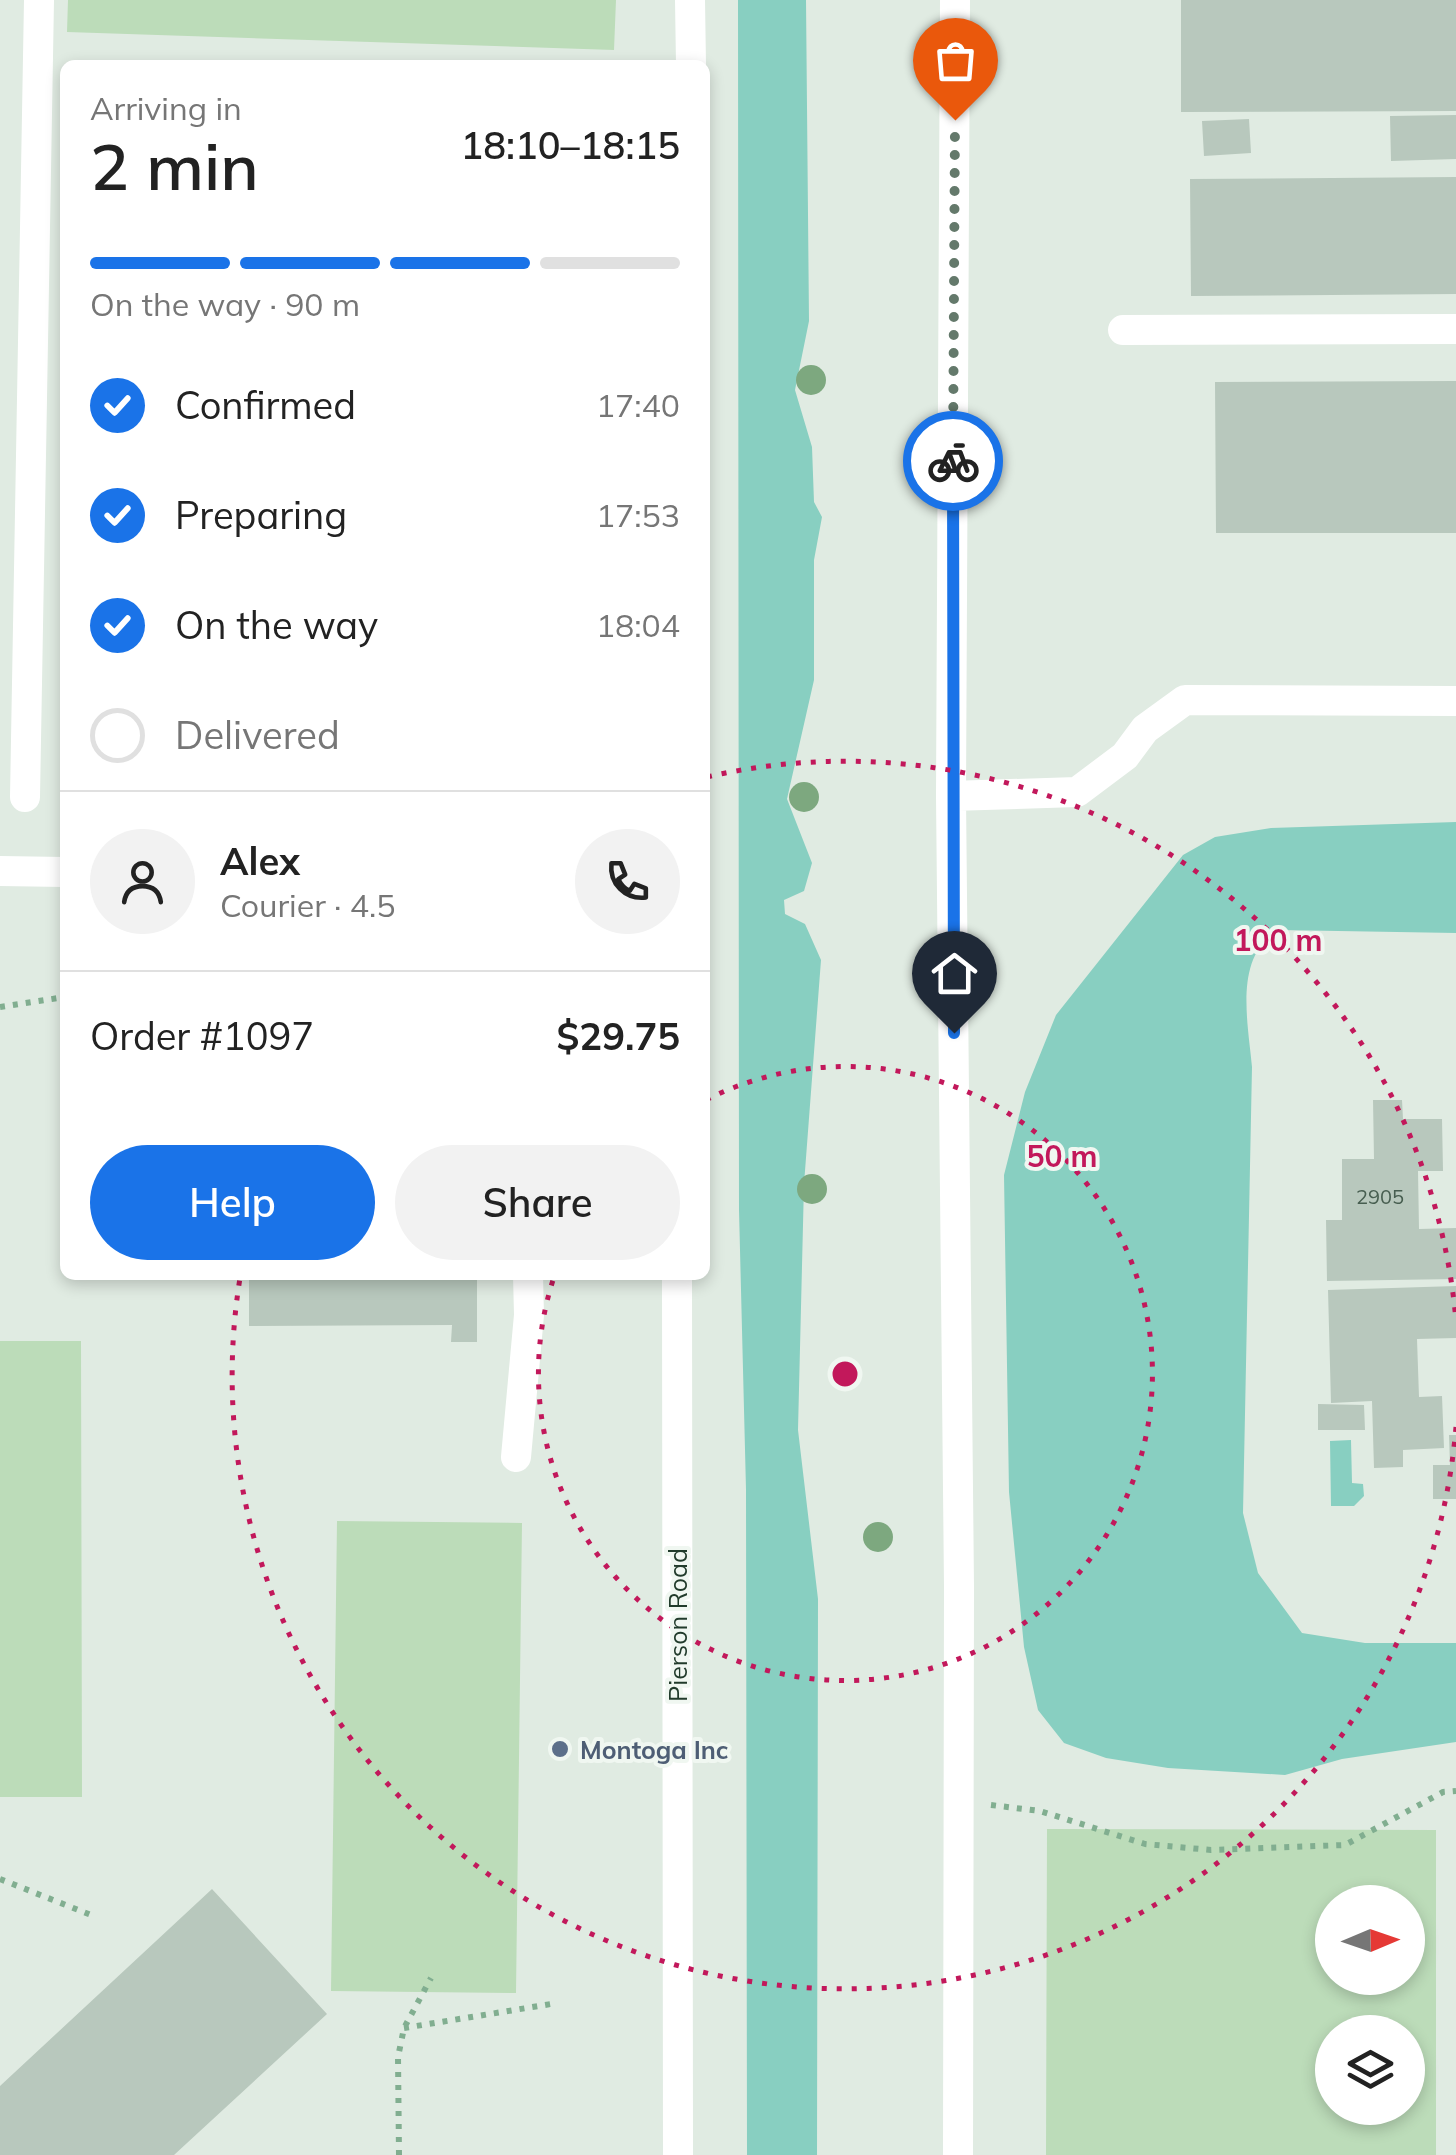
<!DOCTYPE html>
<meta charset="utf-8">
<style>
body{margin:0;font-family:Mulish,sans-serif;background:#f2f2f2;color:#222;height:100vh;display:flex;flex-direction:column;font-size:38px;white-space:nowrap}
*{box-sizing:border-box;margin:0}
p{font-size:32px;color:#767676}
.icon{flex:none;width:55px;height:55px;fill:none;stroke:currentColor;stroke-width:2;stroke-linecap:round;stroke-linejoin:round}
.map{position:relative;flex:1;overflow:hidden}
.side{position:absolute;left:60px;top:60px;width:650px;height:1220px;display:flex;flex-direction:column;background:#fff;border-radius:15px;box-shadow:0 5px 15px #0003}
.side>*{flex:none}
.needle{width:65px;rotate:88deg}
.controls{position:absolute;left:1315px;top:1885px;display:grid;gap:20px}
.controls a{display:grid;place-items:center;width:110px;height:110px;border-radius:50%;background:#fff;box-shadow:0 5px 15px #0003;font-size:50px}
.pin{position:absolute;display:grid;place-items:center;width:85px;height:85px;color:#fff;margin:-102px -42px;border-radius:50% 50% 50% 0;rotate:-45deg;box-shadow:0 0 10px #0007}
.pin .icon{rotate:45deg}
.courier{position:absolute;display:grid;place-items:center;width:100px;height:100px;margin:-50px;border:8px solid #1a73e8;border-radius:50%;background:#fff;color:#222;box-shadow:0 2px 12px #0007}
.head em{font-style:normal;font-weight:600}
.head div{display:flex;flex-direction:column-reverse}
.head{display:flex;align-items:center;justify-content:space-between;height:170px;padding:0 30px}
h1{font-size:65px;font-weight:600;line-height:75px}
.bar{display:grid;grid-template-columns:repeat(4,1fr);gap:15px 10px;align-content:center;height:120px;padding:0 30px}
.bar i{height:12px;border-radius:8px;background:#e0e0e0}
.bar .active{background:#1a73e8}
.bar p{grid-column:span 4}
.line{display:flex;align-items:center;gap:25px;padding:0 30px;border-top:2px solid #e0e0e0}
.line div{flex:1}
.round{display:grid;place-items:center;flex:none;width:105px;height:105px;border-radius:52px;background:#f2f2f2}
ol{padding:0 30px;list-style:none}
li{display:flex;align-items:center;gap:30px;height:110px}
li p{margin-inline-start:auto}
li .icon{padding:10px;border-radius:50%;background:#1a73e8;color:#fff;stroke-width:4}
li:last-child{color:#767676}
li i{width:55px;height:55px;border:5px solid #e0e0e0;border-radius:50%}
.button{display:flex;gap:20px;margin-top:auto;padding:20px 30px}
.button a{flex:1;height:115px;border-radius:60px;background:#1a73e8;color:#fff;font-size:40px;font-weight:600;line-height:115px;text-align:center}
.button a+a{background:#f2f2f2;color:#222}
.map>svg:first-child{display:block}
.green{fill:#bcdcb9;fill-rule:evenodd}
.water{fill:#88cfc1}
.building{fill:#b8c8bd}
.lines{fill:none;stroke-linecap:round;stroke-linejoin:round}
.path{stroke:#81ae90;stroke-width:6;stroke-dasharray:5 8;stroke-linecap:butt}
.minor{stroke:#fff;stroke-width:30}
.tree{fill:#7da87f}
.done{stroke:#64796b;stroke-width:10;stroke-dasharray:0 18}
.route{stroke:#1a73e8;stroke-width:12}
.ring{fill:none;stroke:#c2185b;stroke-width:5;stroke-dasharray:5 10}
.service-dot{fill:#5c6f8a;stroke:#f0f7f1;stroke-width:4}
.labels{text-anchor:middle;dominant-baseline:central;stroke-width:8;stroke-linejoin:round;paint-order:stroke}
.number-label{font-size:20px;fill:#475e50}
.street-label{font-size:25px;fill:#213b2b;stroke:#f0f7f1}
.service-label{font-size:25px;font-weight:bold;fill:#4e5e75;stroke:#f0f7f1;text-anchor:start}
.centre{fill:#c2185b;stroke:#f0f7f1;stroke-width:5}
.ring-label{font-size:30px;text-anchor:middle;font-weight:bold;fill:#c2185b;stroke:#f0f7f1;stroke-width:8;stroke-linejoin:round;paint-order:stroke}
</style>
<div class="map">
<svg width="1456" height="2155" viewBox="0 0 1456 2155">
<rect width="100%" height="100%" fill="#e0ebe2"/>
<path class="green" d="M68 0H616L614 50 67 32Z
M81 1341 82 1797H0V1341Z
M337 1521 522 1523 516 1993 331 1991Z
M1047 1829 1436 1830V2155H1046ZM1408 1902V1978H1332V1902ZM1408 2032V2108H1332V2032Z"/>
<path class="water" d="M738 0H806L809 321 795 390 812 447 814 502 822 517 814 560V680L787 799 812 863 804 891 784 900 785 914 805 924 821 960 804 1184 798 1430 818 1599 817 2155H747L746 1489 739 1210Z
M1456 822V933L1279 930C1233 956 1248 1022 1252 1067L1243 1513 1258 1573 1302 1633 1365 1643H1456V1742L1342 1759 1285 1775 1168 1768 1106 1758 1064 1743 1038 1710 1024 1647 1009 1492 1004 1175 1025 1092 1056 1015 1183 855 1215 837 1271 828Z
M1351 1440 1352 1483 1363 1484 1364 1496 1354 1506H1331L1330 1441Z"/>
<path class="building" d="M1181 0H1456V111L1181 112Z
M1456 115V159L1391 161 1390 116Z
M1249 119 1251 153 1204 156 1202 121Z
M1456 177V294L1191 296 1190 179Z
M1456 381V533H1216L1215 382Z
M1373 1100H1402L1403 1119H1442L1443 1171H1418L1419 1229 1456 1228V1279L1327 1281 1326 1220H1342V1159H1374Z
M249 1275H477V1342H451L452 1325 249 1326Z
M1456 1286V1338L1417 1339 1419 1397 1442 1396 1444 1448 1403 1450V1467L1374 1468 1372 1401 1331 1403 1328 1290Z
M1318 1404 1364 1405 1365 1430H1318Z
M1449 1435H1456V1499H1433V1465H1450Z
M212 1889 327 2014 174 2155H0V2086Z"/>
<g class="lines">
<path class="path" d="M0 1007 65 997
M991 1805 1040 1811 1145 1844 1211 1850 1345 1845 1443 1792 1456 1791
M0 1879 91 1915
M404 2028 551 2004
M399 2155 398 2057 404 2028 431 1978"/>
<path class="minor" d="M690 0 691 65
M955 0 951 796 959 1587 958 2155
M1123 330 1456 329
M951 796 1077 792 1125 756 1145 729 1185 700 1456 701
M25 797 39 0
M0 871 65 872
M677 1275 678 2155
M516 1457 529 1315 528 1275"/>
</g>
<g class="tree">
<circle cx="811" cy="380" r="15"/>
<circle cx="804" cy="797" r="15"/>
<circle cx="812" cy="1189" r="15"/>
<circle cx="878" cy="1537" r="15"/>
</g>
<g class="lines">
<path class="done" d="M953 461 955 120"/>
<path class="route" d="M953 461 954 1033"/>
</g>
<g class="ring">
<path d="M706 1100A307 307 0 1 1 554 1277"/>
<path d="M1456 1427A613 613 0 1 1 240 1278M707 777A613 613 0 0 1 1456 1321"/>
</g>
<circle class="service-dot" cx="560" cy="1749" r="10"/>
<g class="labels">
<g class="number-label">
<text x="1380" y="1196">2905</text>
</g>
<g class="street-label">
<text transform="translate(677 1625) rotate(-90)">Pierson Road</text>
</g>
<g class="service-label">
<text x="580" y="1749">Montoga Inc</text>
</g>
</g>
<circle cx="845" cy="1374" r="15" class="centre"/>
<g class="ring-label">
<text x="1278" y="951">100 m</text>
<text x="1062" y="1167">50 m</text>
</g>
</svg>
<div class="controls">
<a><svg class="needle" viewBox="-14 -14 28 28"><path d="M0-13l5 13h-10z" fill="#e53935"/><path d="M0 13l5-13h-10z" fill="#767676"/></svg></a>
<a><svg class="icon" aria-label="layers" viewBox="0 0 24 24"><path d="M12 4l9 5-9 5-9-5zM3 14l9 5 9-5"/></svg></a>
</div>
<div class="pin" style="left:955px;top:120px;background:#ea580c"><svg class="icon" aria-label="bag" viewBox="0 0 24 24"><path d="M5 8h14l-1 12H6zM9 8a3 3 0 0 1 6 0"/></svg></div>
<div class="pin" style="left:954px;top:1033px;background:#1f2937"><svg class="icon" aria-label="home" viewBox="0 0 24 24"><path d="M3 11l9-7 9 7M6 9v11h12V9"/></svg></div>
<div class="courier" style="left:953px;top:461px"><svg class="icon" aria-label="bike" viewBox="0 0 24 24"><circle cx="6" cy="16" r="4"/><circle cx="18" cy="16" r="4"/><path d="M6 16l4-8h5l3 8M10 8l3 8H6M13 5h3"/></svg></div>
<section class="side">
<div class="head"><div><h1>2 min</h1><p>Arriving in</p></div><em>18:10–18:15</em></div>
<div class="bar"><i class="active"></i><i class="active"></i><i class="active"></i><i></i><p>On the way · 90 m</p></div>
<ol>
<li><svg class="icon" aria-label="check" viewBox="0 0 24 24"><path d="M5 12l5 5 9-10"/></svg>Confirmed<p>17:40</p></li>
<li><svg class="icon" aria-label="check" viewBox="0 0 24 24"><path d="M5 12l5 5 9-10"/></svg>Preparing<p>17:53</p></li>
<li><svg class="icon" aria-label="check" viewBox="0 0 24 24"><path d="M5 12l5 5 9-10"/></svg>On the way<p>18:04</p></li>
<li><i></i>Delivered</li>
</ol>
<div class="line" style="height:180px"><a class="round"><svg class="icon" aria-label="person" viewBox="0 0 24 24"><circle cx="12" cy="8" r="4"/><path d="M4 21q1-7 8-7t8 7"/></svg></a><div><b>Alex</b><p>Courier · 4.5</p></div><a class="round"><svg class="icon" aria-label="phone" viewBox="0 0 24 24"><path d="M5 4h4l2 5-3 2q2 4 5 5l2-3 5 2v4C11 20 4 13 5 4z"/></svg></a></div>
<div class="line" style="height:130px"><div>Order #1097</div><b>$29.75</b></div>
<div class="button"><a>Help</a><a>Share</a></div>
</section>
</div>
